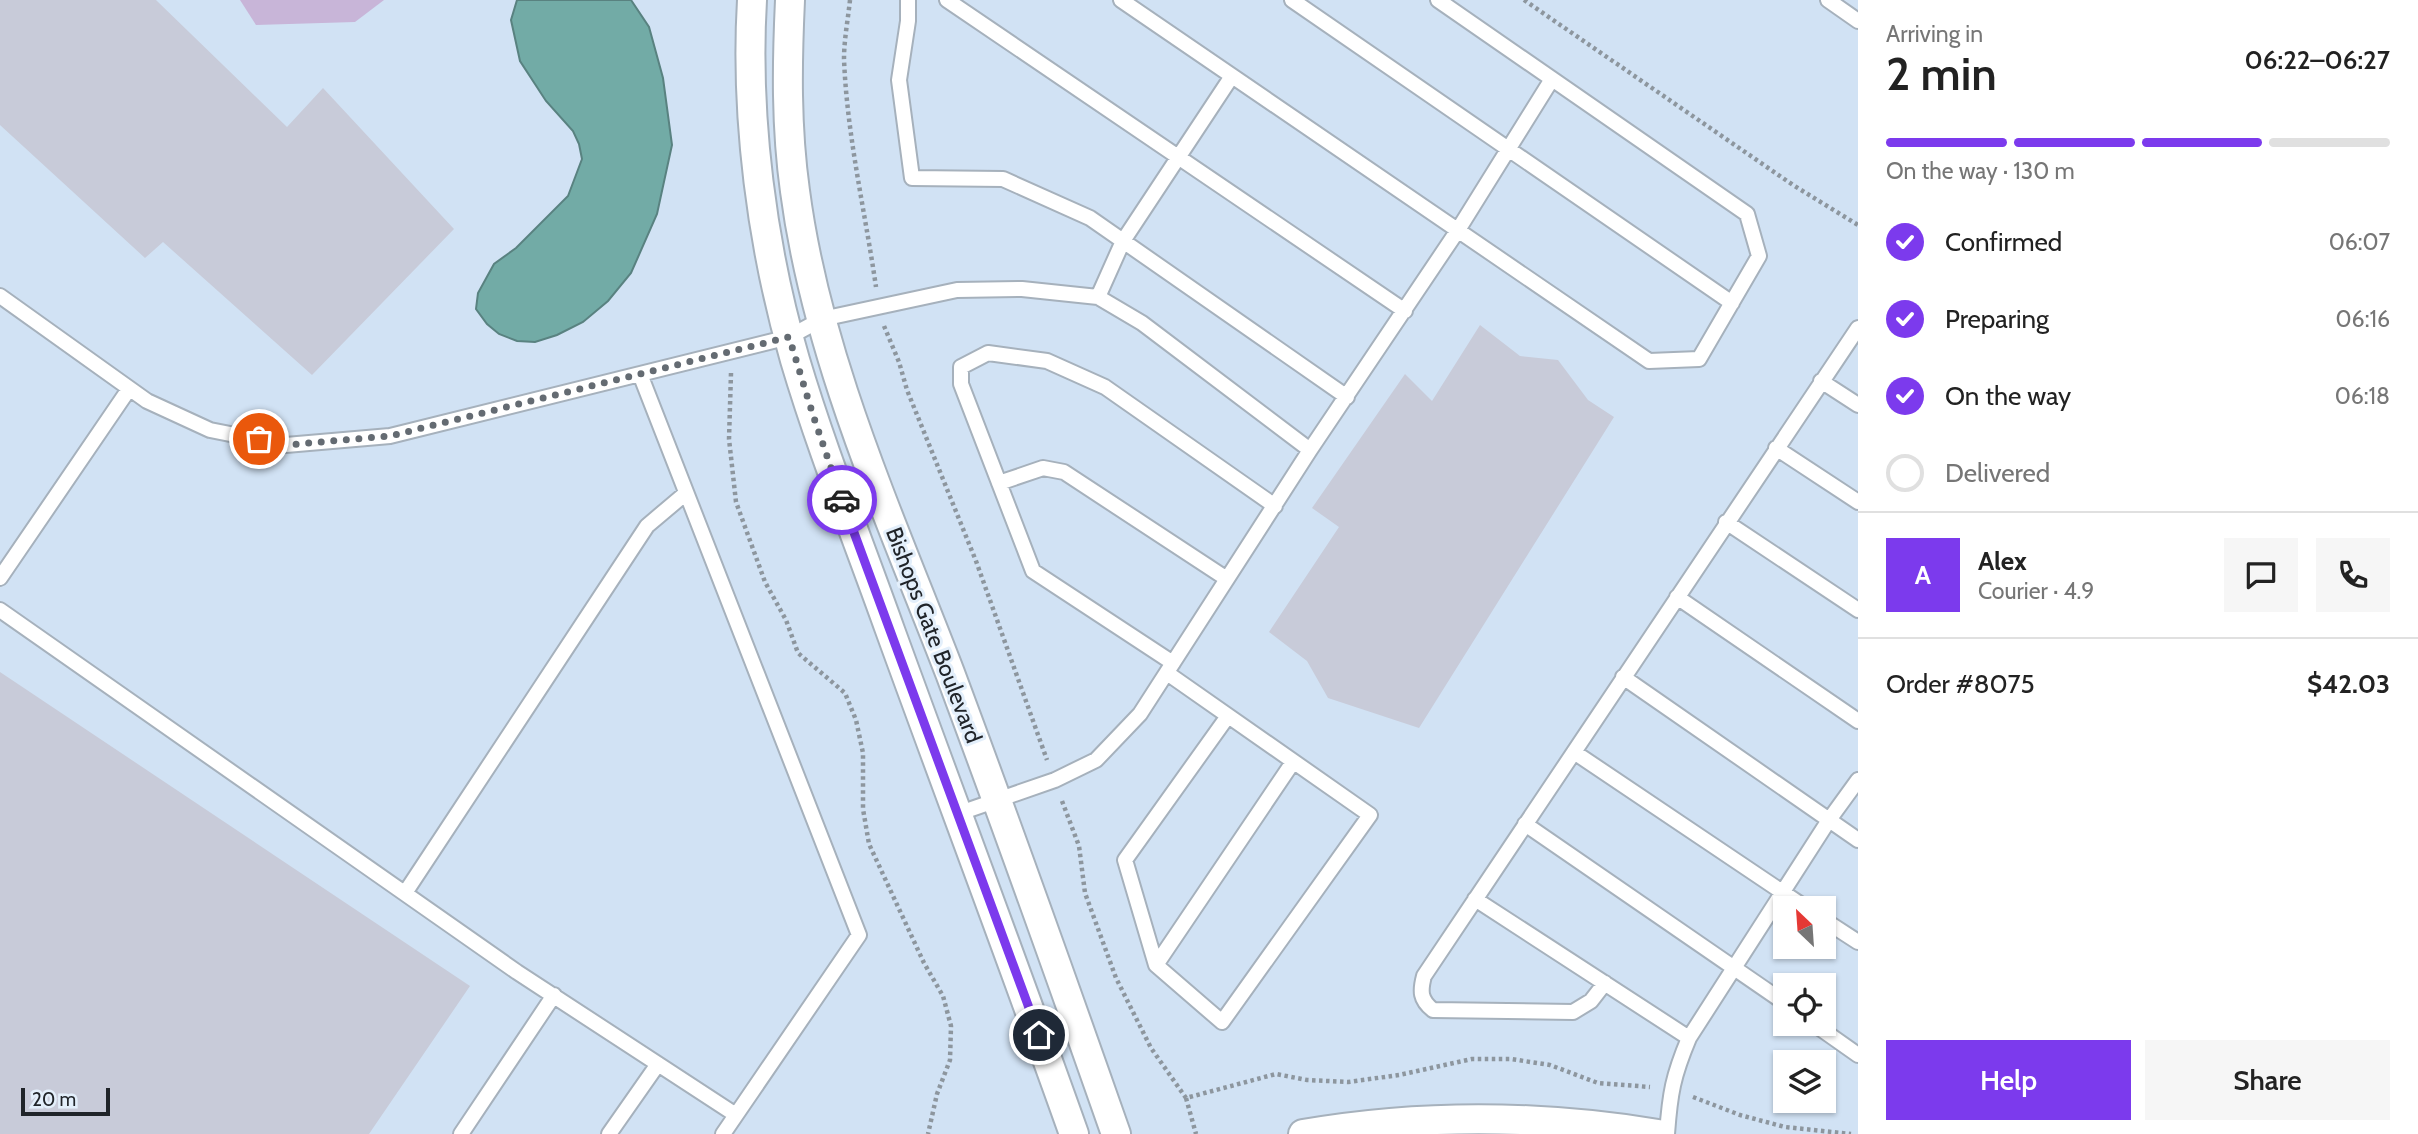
<!DOCTYPE html>
<meta charset="utf-8">
<style>
body{margin:0;font-family:Cabin,sans-serif;background:#f6f6f6;color:#222;height:100vh;display:flex;flex-direction:column;font-size:26px;white-space:nowrap}
*{box-sizing:border-box;margin:0}
p{font-size:23px;color:#767676}
.icon{flex:none;width:38px;height:38px;fill:none;stroke:currentColor;stroke-width:2;stroke-linecap:round;stroke-linejoin:round}
.map{position:relative;flex:1;overflow:hidden}
.side{display:flex;flex-direction:column;background:#fff;width:560px}
.side>*{flex:none}
.needle{width:46px;rotate:335deg}
.tools{position:absolute;left:1773px;top:896px;display:grid;gap:14px}
.tools a{display:grid;place-items:center;width:63px;height:63px;border-radius:0px;background:#fff;box-shadow:0 2px 5px #0004;font-size:35px}
.scale{position:absolute;left:21px;bottom:18px;width:89px;box-sizing:border-box;padding-left:7px;border:4px solid #202429;border-top:0;font-size:19px;line-height:24px;white-space:nowrap;color:#202429;-webkit-text-stroke:5px #e3effb;paint-order:stroke}
.pin{position:absolute;display:grid;place-items:center;width:60px;height:60px;color:#fff;margin:-30px;border:4px solid #fff;border-radius:50%;box-shadow:0 2px 7px #0007}
.courier{position:absolute;display:grid;place-items:center;width:70px;height:70px;margin:-35px;border:5px solid #7c3aed;border-radius:50%;background:#fff;color:#222;box-shadow:0 2px 9px #0007}
.head em{font-style:normal;font-weight:600}
.head div{display:flex;flex-direction:column-reverse}
.head{display:flex;align-items:center;justify-content:space-between;height:119px;padding:0 28px}
h1{font-size:46px;font-weight:600;line-height:52px}
.bar{display:grid;grid-template-columns:repeat(4,1fr);gap:10px 7px;align-content:center;height:84px;padding:0 28px}
.bar i{height:9px;border-radius:5px;background:#e0e0e0}
.bar .current{background:#7c3aed}
.bar p{grid-column:span 4}
.line{display:flex;align-items:center;gap:18px;padding:0 28px;border-top:2px solid #e0e0e0}
.line div{flex:1}
.round{display:grid;place-items:center;flex:none;width:74px;height:74px;border-radius:0px;background:#f6f6f6}
ol{padding:0 28px;list-style:none}
li{display:flex;align-items:center;gap:21px;height:77px}
li p{margin-inline-start:auto}
li .icon{padding:7px;border-radius:50%;background:#7c3aed;color:#fff;stroke-width:4}
li:last-child{color:#767676}
li i{width:38px;height:38px;border:4px solid #e0e0e0;border-radius:50%}
.cta{display:flex;gap:14px;margin-top:auto;padding:14px 28px}
.cta a{flex:1;height:80px;border-radius:0px;background:#7c3aed;color:#fff;font-size:28px;font-weight:600;line-height:80px;text-align:center}
.cta a+a{background:#f6f6f6;color:#222}
main{display:flex;flex:1;min-height:0}
.map>svg:first-child{display:block}
.built{fill:#d1e2f4;fill-rule:evenodd}
.green{fill:#c8b5d8}
.water{fill:#72aba6;stroke:#598280;stroke-width:2}
.building{fill:#c8cbd9}
.lines{fill:none;stroke-linecap:round;stroke-linejoin:round}
.service-casing{stroke:#a6b1bc;stroke-width:18}
.minor-casing{stroke:#a6b1bc;stroke-width:32}
.path{stroke:#8d969e;stroke-width:4.5;stroke-dasharray:3.5 3.5;stroke-linecap:butt}
.service{stroke:#fff;stroke-width:14}
.minor{stroke:#fff;stroke-width:28}
.done{stroke:#646b72;stroke-width:7;stroke-dasharray:0 12.6}
.route{stroke:#7c3aed;stroke-width:9}
.labels{text-anchor:middle;dominant-baseline:central;stroke-width:6;stroke-linejoin:round;paint-order:stroke}
.street-label{font-size:23px;fill:#202429;stroke:#e3effb}
</style>
<main>
<div class="map">
<svg width="1858" height="1134" viewBox="0 0 1858 1134">
<rect width="100%" height="100%" fill="#e3effb"/>
<path class="built" d="M0 0H1858V1134H0ZM1785 908H1824V947H1785ZM1785 985H1824V1024H1785ZM1785 1062H1824V1101H1785Z"/>
<path class="green" d="M240 0H384L355 22 256 25Z"/>
<path class="water" d="M517 0H631L649 27 663 78 672 145 657 214 631 273 608 301 583 322 557 335 535 342 517 341 499 334 487 324 476 309 478 293 494 264 516 248 568 196 582 159 579 144 573 131 546 101 520 61 511 20Z"/>
<path class="building" d="M0 0H156L287 127 323 88 454 229 312 375 163 242 145 258 0 125Z
M1480 325 1520 356 1558 360 1588 400 1614 417 1419 728 1328 698 1307 661 1269 632 1339 527 1312 508 1405 374 1432 401Z
M0 672 470 986 369 1134H0Z"/>
<g class="lines">
<defs>
<path id="service" d="M908 0V21L899 80 912 178 1003 179 1090 218 1347 397
M947 0 1405 311
M1121 0 1649 361 1699 359 1759 256 1747 214 1438 0
M1292 0 1732 303
M1828 0 1858 21
M0 296 147 401 210 430 286 445 390 436 789 337 822 319 957 290 1022 289 1098 297 1142 323 1310 450
M1098 297 1123 241 1232 76
M1821 381 1858 405
M1776 448 1858 502
M999 483 1043 468 1064 472 1227 579
M1726 522 1858 610
M0 578 129 389
M1677 597 1858 721
M0 610 517 972 736 1115 859 935 640 374
M1173 663 1033 571 961 384V367L988 353 1047 361 1105 387 1275 506
M1167 673 1370 815 1222 1022 1156 965 1125 860 1228 716
M1623 677 1858 840
M1574 752 1806 908
M957 814 1055 780 1096 760 1140 714 1310 450 1458 230 1552 79
M1525 824 1785 1003
M405 893 647 526 686 493
M1475 899 1689 1038
M1824 920 1858 942
M1156 965 1293 762
M1605 983 1591 1001 1573 1012 1433 1010C1420 1000 1420 991 1424 976L1858 328
M1814 1024 1858 1055
M461 1134 554 995
M609 1134 658 1064
M723 1134 736 1115
M1667 1134C1670 1093 1673 1076 1689 1038L1829 820 1858 780"/>
<path id="minor" d="M752 0C745 117 762 247 795 360 822 451 858 540 890 630 951 798 1014 965 1074 1134
M790 0C787 64 786 127 795 191 817 358 890 517 950 673 1007 826 1062 980 1116 1134
M1303 1134C1420 1114 1542 1115 1658 1134"/>
</defs>
<use href="#service" class="service-casing"/>
<use href="#minor" class="minor-casing"/>
<path class="path" d="M850 0C848 19 844 40 844 59 847 136 865 211 876 287
M1524 0 1793 185 1858 225
M884 326 899 362 907 390 976 561 1047 760
M731 373 729 439 736 502 765 582 786 620 798 653 845 693 856 720 863 753V809L869 844 924 963 943 996 951 1026 950 1060 937 1094 928 1134
M1062 801 1079 846 1085 893 1116 978 1151 1048 1186 1098 1276 1074 1307 1080 1348 1082 1399 1075 1472 1059H1511L1550 1065 1598 1083 1650 1087
M1693 1097 1740 1115 1785 1127 1851 1134
M1186 1098 1196 1134"/>
<use href="#service" class="service"/>
<use href="#minor" class="minor"/>
</g>
<g class="lines">
<path class="done" d="M259 439 286 445 390 436 789 337 813 415 842 500"/>
<path class="route" d="M842 500 1039 1035"/>
</g>
<g class="labels">
<g class="street-label">
<text transform="translate(934 635) rotate(69)">Bishops Gate Boulevard</text>
</g>
</g>
</svg>
<div class="tools">
<a><svg class="needle" viewBox="-14 -14 28 28"><path d="M0-13l5 13h-10z" fill="#e53935"/><path d="M0 13l5-13h-10z" fill="#767676"/></svg></a>
<a><svg class="icon" aria-label="locate" viewBox="0 0 24 24"><circle cx="12" cy="12" r="6"/><path d="M12 2v4M12 18v4M2 12h4M18 12h4"/></svg></a>
<a><svg class="icon" aria-label="layers" viewBox="0 0 24 24"><path d="M12 4l9 5-9 5-9-5zM3 14l9 5 9-5"/></svg></a>
</div>
<div class="scale">20 m</div>
<div class="pin" style="left:259px;top:439px;background:#ea580c"><svg class="icon" aria-label="bag" viewBox="0 0 24 24"><path d="M5 8h14l-1 12H6zM9 8a3 3 0 0 1 6 0"/></svg></div>
<div class="pin" style="left:1039px;top:1035px;background:#1f2937"><svg class="icon" aria-label="home" viewBox="0 0 24 24"><path d="M3 11l9-7 9 7M6 9v11h12V9"/></svg></div>
<div class="courier" style="left:842px;top:500px"><svg class="icon" aria-label="car" viewBox="0 0 24 24"><path d="M5 17H2v-5l4-1 3-4h7l3 4 3 1v5h-3M9 17h6M6 11h13"/><circle cx="7" cy="17" r="2"/><circle cx="17" cy="17" r="2"/></svg></div>
</div>
<section class="side">
<div class="head"><div><h1>2 min</h1><p>Arriving in</p></div><em>06:22–06:27</em></div>
<div class="bar"><i class="current"></i><i class="current"></i><i class="current"></i><i></i><p>On the way · 130 m</p></div>
<ol>
<li><svg class="icon" aria-label="check" viewBox="0 0 24 24"><path d="M5 12l5 5 9-10"/></svg>Confirmed<p>06:07</p></li>
<li><svg class="icon" aria-label="check" viewBox="0 0 24 24"><path d="M5 12l5 5 9-10"/></svg>Preparing<p>06:16</p></li>
<li><svg class="icon" aria-label="check" viewBox="0 0 24 24"><path d="M5 12l5 5 9-10"/></svg>On the way<p>06:18</p></li>
<li><i></i>Delivered</li>
</ol>
<div class="line" style="height:126px"><b class="round" style="background:#7c3aed;color:#fff">A</b><div><b>Alex</b><p>Courier · 4.9</p></div><a class="round"><svg class="icon" aria-label="chat" viewBox="0 0 24 24"><path d="M4 5h16v11H9l-5 4z"/></svg></a><a class="round"><svg class="icon" aria-label="phone" viewBox="0 0 24 24"><path d="M5 4h4l2 5-3 2q2 4 5 5l2-3 5 2v4C11 20 4 13 5 4z"/></svg></a></div>
<div class="line" style="height:91px"><div>Order #8075</div><b>$42.03</b></div>
<div class="cta"><a>Help</a><a>Share</a></div>
</section>
</main>
